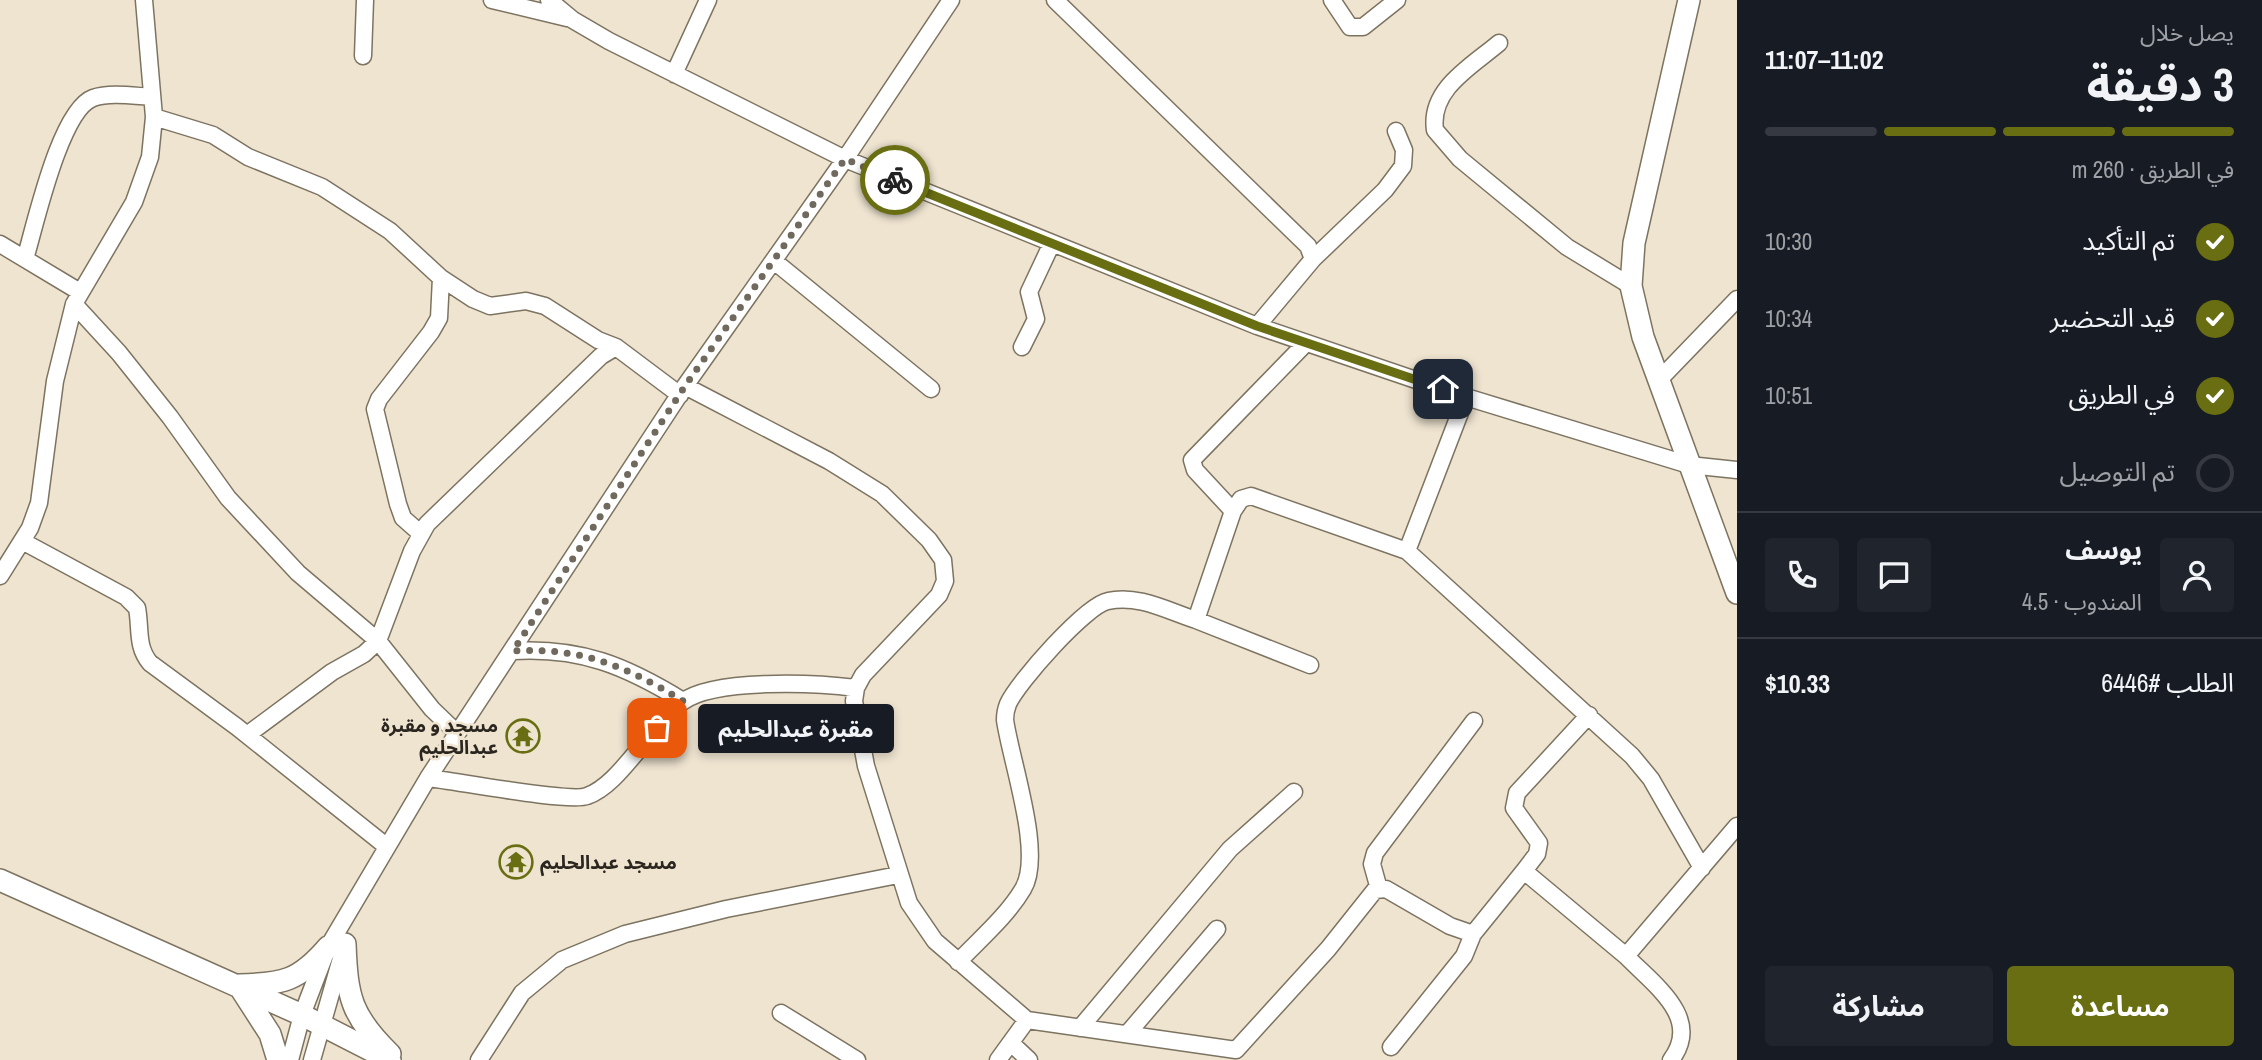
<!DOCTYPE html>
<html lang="ar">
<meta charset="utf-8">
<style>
body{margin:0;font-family:"Archivo Narrow","Noto Sans Arabic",sans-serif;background:#20242c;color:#f1f3f6;direction:rtl;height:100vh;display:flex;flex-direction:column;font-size:26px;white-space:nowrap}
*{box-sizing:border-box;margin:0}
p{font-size:23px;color:#9ea1a6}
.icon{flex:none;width:38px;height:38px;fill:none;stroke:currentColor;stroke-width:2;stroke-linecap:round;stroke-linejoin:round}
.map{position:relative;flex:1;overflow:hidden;direction:ltr}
.side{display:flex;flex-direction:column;background:#171b24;width:525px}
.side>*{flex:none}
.pin{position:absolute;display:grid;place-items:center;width:60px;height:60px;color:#fff;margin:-30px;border-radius:14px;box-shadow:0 4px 10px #0006}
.courier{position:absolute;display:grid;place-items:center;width:70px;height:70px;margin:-35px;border:5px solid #696e13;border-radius:50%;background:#fff;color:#222;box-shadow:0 2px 9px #0007}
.bubble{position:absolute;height:49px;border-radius:7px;background:#171b24;box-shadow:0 4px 10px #0003;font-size:23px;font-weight:700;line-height:49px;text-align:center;direction:rtl}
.headline em{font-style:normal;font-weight:700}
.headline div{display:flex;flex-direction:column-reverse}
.headline{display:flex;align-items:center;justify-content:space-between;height:119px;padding:0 28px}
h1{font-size:46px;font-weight:700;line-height:52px}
.bar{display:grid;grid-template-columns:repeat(4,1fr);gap:10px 7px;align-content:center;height:84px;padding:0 28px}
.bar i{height:9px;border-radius:5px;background:#363941}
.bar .current{background:#696e13}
.bar p{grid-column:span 4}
.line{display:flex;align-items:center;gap:18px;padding:0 28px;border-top:2px solid #363941}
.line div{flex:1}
.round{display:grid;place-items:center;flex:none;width:74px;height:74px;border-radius:7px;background:#20242c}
ol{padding:0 28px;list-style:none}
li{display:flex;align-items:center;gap:21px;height:77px}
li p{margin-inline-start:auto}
li .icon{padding:7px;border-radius:50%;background:#696e13;color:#fff;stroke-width:4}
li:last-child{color:#9ea1a6}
li i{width:38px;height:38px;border:4px solid #363941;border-radius:50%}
.primary-button{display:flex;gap:14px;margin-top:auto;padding:14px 28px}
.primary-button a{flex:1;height:80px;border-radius:7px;background:#696e13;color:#fff;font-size:28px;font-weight:700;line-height:80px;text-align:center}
.primary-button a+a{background:#20242c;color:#f1f3f6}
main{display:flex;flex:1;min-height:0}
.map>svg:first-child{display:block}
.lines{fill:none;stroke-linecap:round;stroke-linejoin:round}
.minor-casing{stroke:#7d7361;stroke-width:19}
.tertiary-casing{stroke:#7d7361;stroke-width:24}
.minor{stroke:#fff;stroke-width:16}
.tertiary{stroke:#fff;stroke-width:21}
.done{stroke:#70695e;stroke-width:7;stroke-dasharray:0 12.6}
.route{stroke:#696e13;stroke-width:9}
.labels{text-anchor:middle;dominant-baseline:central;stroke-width:5;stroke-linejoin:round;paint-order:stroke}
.poi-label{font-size:19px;font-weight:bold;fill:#2b2720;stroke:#efe4d0;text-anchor:end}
</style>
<main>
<section class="side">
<div class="headline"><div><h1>3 دقيقة</h1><p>يصل خلال</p></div><em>11:02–11:07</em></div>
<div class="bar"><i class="current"></i><i class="current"></i><i class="current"></i><i></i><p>في الطريق · 260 m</p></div>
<ol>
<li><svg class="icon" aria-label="check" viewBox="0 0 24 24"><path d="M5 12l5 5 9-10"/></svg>تم التأكيد<p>10:30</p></li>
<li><svg class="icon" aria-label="check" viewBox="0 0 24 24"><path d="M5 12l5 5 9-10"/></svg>قيد التحضير<p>10:34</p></li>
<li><svg class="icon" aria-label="check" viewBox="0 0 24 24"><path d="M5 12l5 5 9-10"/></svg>في الطريق<p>10:51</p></li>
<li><i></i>تم التوصيل</li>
</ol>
<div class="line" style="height:126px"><a class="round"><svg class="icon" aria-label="person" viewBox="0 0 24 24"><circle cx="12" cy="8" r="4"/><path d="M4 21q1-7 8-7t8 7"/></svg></a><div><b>يوسف</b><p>المندوب · 4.5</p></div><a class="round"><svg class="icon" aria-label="chat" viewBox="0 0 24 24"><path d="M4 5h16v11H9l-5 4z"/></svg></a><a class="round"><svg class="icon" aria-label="phone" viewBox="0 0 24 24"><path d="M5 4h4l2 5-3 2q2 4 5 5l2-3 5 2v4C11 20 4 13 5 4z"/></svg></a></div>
<div class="line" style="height:91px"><div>الطلب #6446</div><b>$10.33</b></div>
<div class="primary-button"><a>مساعدة</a><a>مشاركة</a></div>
</section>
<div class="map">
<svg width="1737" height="1060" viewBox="0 0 1737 1060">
<rect width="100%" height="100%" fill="#efe4d0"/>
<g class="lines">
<defs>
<path id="minor" d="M492 0 567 18
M549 0 573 20 609 41 845 159 1257 326 1466 397 1689 465 1737 470
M1055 0 1308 246 1313 259
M1332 0 1350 27H1363L1397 0
M1499 43C1472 66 1429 89 1435 130L1460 159 1567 247 1631 286
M363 56 365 0
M674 74 708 0
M154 117 213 135 248 157 322 187 390 231 441 278 473 299 490 306 526 301 545 306 598 340 616 347 680 395
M0 244 80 292
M25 259C35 226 60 110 93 98 110 92 134 96 152 97
M774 261 931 389
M74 304 119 353 170 417 228 498 298 573 378 641 432 709 457 733
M1257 326 1313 259 1385 190 1403 166 1404 150 1396 131
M1022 347 1036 319 1029 292 1052 243
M1658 381 1737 299
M685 386 829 461 882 494 929 540 943 560 945 581 939 595 863 675 856 688 854 701 866 766 909 903 935 941 1027 1020 1236 1050 1328 949 1375 890 1386 889 1450 926 1473 934 1524 871
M1466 397 1407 551 1632 756 1651 779 1702 868
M1233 511 1195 470 1192 460 1306 343
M420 533 403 518 398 504 375 409 379 399 431 332 439 318 441 278
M22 541 126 597 137 608C141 629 136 646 150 663L237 727 386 846
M0 576 30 528 39 503 55 381 74 304 134 202 150 157 154 117 144 0
M1196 620 1310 665
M513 651C581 647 626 666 683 701
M1589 715 1517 793 1514 808 1539 843 1537 854 1524 871 1626 956
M247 735 332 672 364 654 378 641 412 551 427 524 601 356 616 347
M428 778C456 781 569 803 587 796 610 788 630 759 646 741 657 728 668 712 682 702 714 678 816 683 856 688
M1379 889 1372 864 1375 853 1474 721
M958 962C980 939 1007 916 1023 889 1044 854 1011 762 1005 720 1005 714 1006 709 1008 704 1018 682 1086 605 1108 601 1138 594 1168 611 1196 620L1233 511 1241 499 1251 496 1407 551
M781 1013 857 1060
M1080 1028 1230 849 1294 792
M1128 1033 1217 929
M1011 1043 1029 1060
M1391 1047 1464 956 1473 934
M290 1060 302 1015 328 947 428 778 685 386 845 159 951 0
M312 1060 342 955
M479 1060 522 993 562 960 625 934 726 909 898 875
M998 1060 1027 1020
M1671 1060C1703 1018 1654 985 1626 956L1737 826"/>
<path id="tertiary" d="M1689 0 1634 243 1631 286 1643 337 1737 593
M0 880 302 1015 390 1060
M345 944C347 997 351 1016 390 1054
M239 985C283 984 299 981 328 947
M241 989 270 1034 278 1060"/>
</defs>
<use href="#minor" class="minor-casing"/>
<use href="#tertiary" class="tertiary-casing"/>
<use href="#minor" class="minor"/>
<use href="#tertiary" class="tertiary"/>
</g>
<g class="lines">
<path class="done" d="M657 728 683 701C626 666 581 647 513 651L685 386 845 159 895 180"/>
<path class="route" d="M895 180 1257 326 1443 389"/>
</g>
<defs>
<symbol id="temple-ring" viewBox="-11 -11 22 22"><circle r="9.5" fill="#efe4d0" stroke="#696e13" stroke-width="1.5"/><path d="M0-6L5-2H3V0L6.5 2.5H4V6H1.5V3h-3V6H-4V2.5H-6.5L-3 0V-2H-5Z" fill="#696e13"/></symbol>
</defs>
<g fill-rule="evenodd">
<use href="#temple-ring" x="504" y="717" width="38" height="38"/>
<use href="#temple-ring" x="497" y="843" width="38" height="38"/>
</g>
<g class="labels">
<g class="poi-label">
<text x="498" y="725">مسجد و مقبرة<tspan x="498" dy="22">عبدالحليم</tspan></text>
<text x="540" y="862" text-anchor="start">مسجد عبدالحليم</text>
</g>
</g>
</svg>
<div class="pin" style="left:657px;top:728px;background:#ea580c"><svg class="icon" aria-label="bag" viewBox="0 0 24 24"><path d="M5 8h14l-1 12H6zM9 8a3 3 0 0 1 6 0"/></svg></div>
<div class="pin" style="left:1443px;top:389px;background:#1f2937"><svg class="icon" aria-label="home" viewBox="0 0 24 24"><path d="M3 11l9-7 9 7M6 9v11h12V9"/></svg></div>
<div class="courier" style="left:895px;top:180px"><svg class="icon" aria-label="bike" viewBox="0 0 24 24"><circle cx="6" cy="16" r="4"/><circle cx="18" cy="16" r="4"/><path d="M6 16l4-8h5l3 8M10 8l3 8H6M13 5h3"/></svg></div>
<div class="bubble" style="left:698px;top:704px;width:196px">مقبرة عبدالحليم</div>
</div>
</main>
